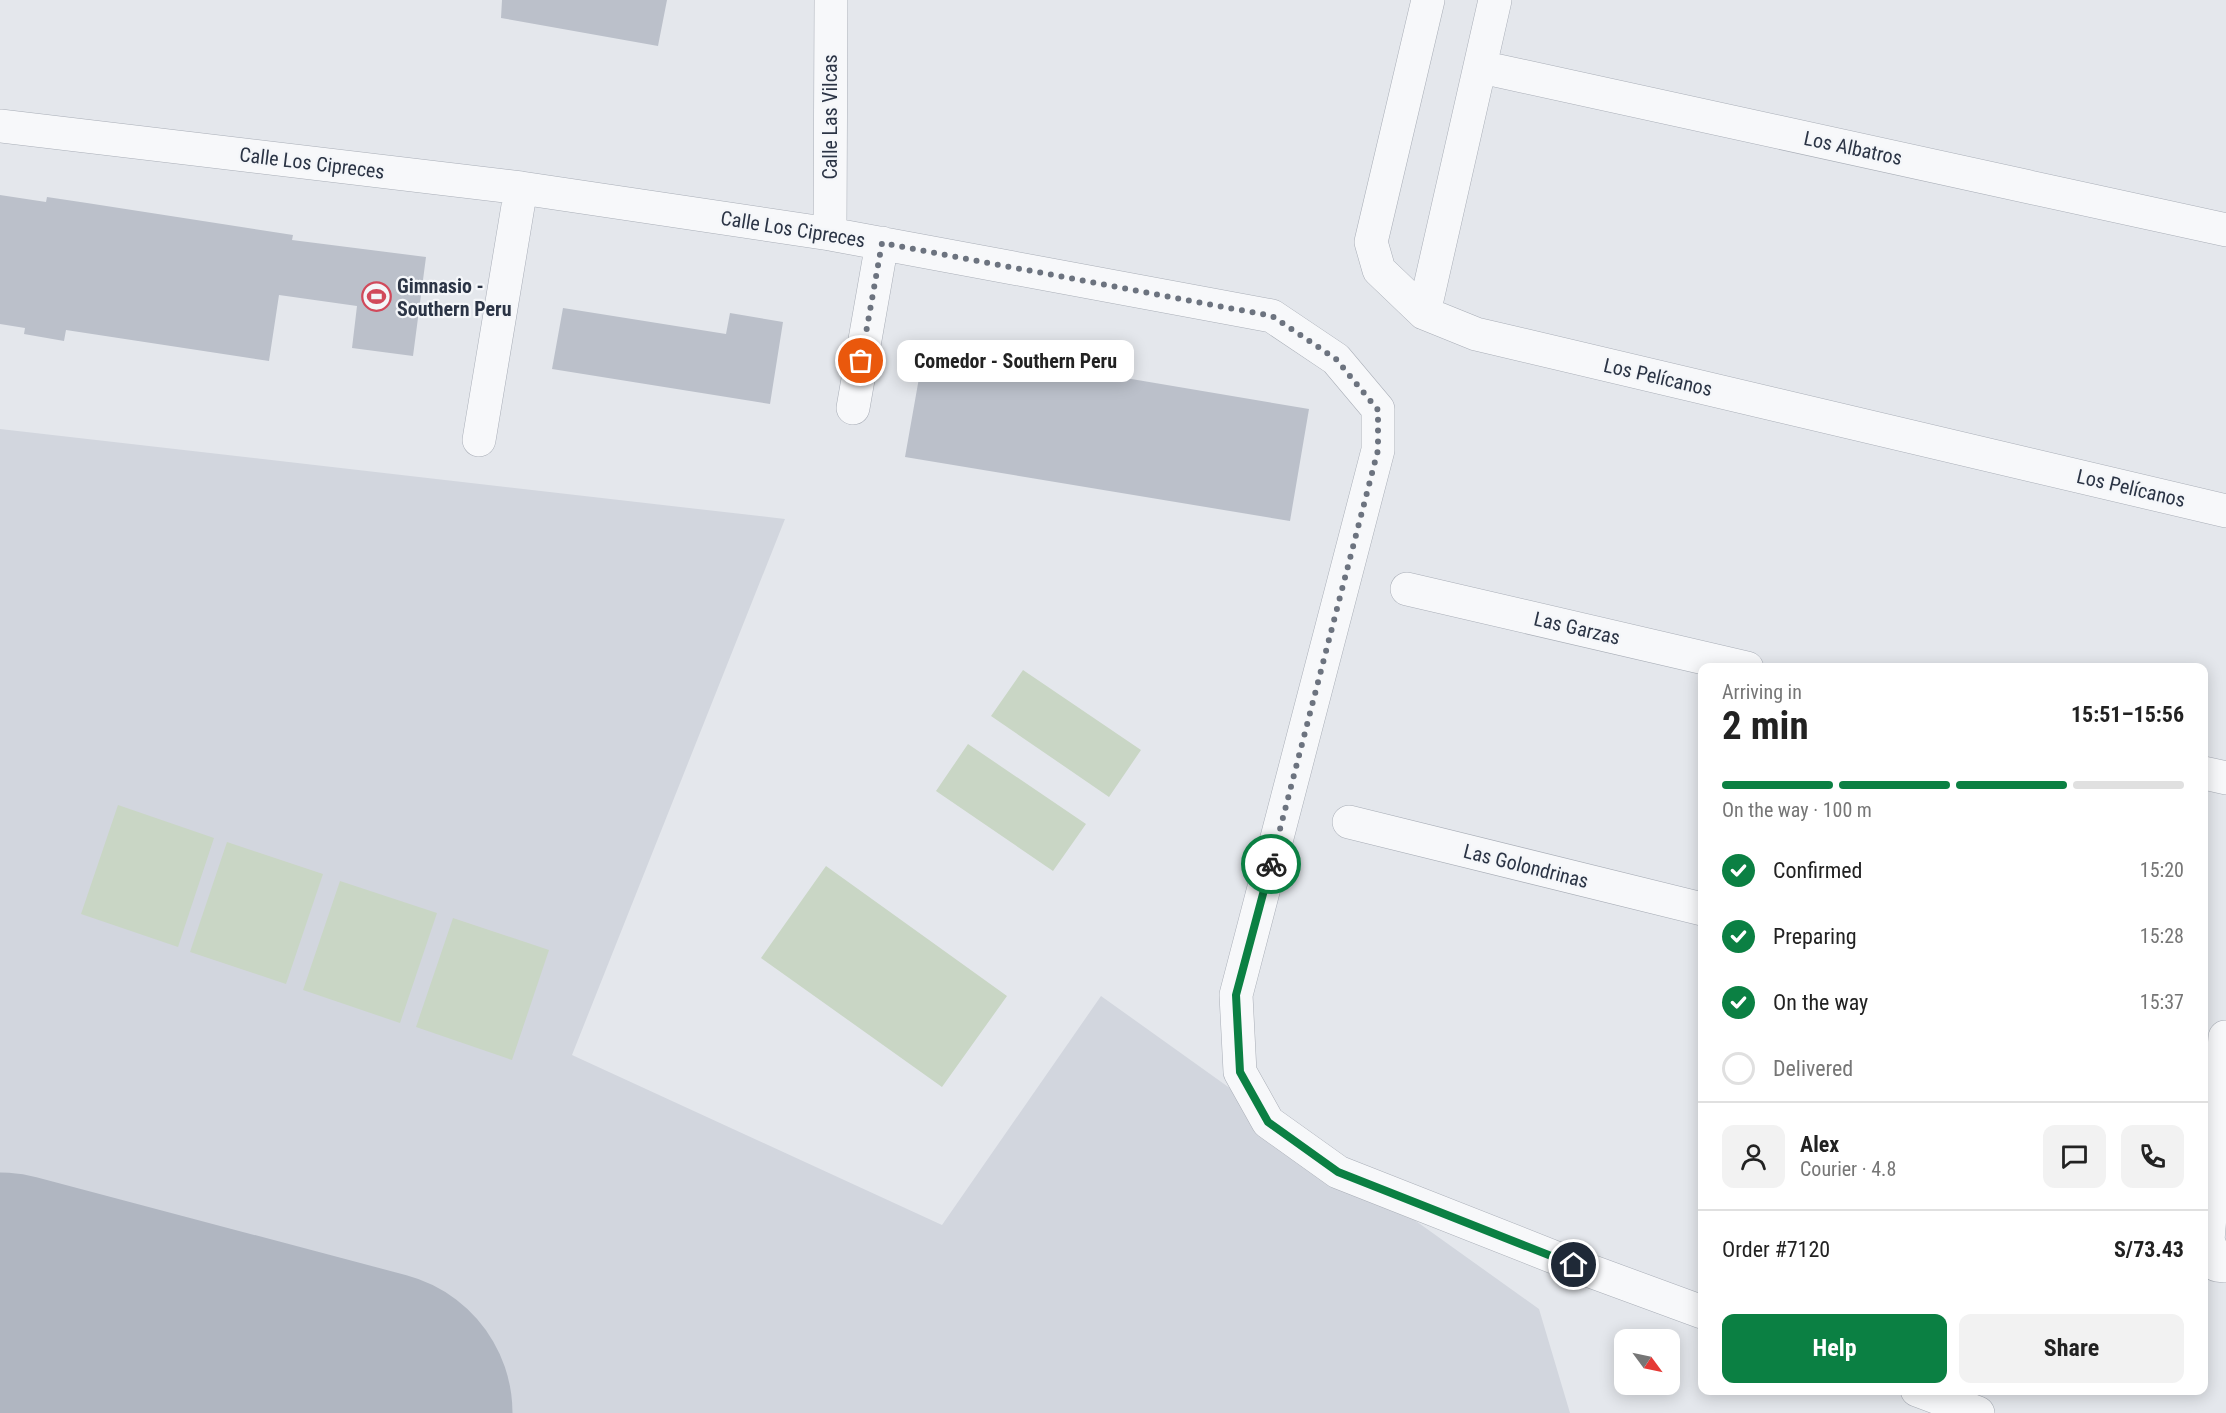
<!DOCTYPE html>
<meta charset="utf-8">
<style>
body{margin:0;font-family:"Roboto Condensed",sans-serif;background:#f2f2f2;color:#222;height:100vh;display:flex;flex-direction:column;font-size:22px;white-space:nowrap}
*{box-sizing:border-box;margin:0}
p{font-size:20px;color:#767676}
.icon{flex:none;width:33px;height:33px;fill:none;stroke:currentColor;stroke-width:2;stroke-linecap:round;stroke-linejoin:round}
.map{position:relative;flex:1;overflow:hidden}
.panel{position:absolute;left:1698px;top:663px;width:510px;height:732px;display:flex;flex-direction:column;background:#fff;border-radius:12px;box-shadow:0 3px 15px #0003}
.panel>*{flex:none}
.needle{width:39px;rotate:123deg}
.controls{position:absolute;left:1614px;top:1329px;display:grid;gap:12px}
.controls a{display:grid;place-items:center;width:66px;height:66px;border-radius:12px;background:#fff;box-shadow:0 3px 15px #0003;font-size:30px}
.pin{position:absolute;display:grid;place-items:center;width:51px;height:51px;color:#fff;margin:-26px;border:3px solid #fff;border-radius:50%;box-shadow:0 2px 6px #0007}
.courier{position:absolute;display:grid;place-items:center;width:60px;height:60px;margin:-30px;border:4px solid #0b8043;border-radius:50%;background:#fff;color:#222;box-shadow:0 2px 8px #0007}
.bubble{position:absolute;height:42px;border-radius:12px;background:#fff;box-shadow:0 3px 15px #0003;font-size:20px;font-weight:700;line-height:42px;text-align:center}
.overview em{font-style:normal;font-weight:700}
.overview div{display:flex;flex-direction:column-reverse}
.overview{display:flex;align-items:center;justify-content:space-between;height:102px;padding:0 24px}
h1{font-size:39px;font-weight:700;line-height:45px}
.bar{display:grid;grid-template-columns:repeat(4,1fr);gap:9px 6px;align-content:center;height:72px;padding:0 24px}
.bar i{height:8px;border-radius:4px;background:#e0e0e0}
.bar .on{background:#0b8043}
.bar p{grid-column:span 4}
.line{display:flex;align-items:center;gap:15px;padding:0 24px;border-top:2px solid #e0e0e0}
.line div{flex:1}
.round{display:grid;place-items:center;flex:none;width:63px;height:63px;border-radius:12px;background:#f2f2f2}
ol{padding:0 24px;list-style:none}
li{display:flex;align-items:center;gap:18px;height:66px}
li p{margin-inline-start:auto}
li .icon{padding:6px;border-radius:50%;background:#0b8043;color:#fff;stroke-width:4}
li:last-child{color:#767676}
li i{width:33px;height:33px;border:3px solid #e0e0e0;border-radius:50%}
.cta{display:flex;gap:12px;margin-top:auto;padding:12px 24px}
.cta a{flex:1;height:69px;border-radius:12px;background:#0b8043;color:#fff;font-size:24px;font-weight:700;line-height:69px;text-align:center}
.cta a+a{background:#f2f2f2;color:#222}
.map>svg:first-child{display:block}
.built{fill:#d2d6de}
.green{fill:#c9d6c5}
.lines{fill:none;stroke-linecap:round;stroke-linejoin:round}
.runway{stroke:#b0b6c1;stroke-width:285}
.building{fill:#bbc0ca}
.street-casing{stroke:#a9aeb7;stroke-width:34}
.street{stroke:#f7f8fa;stroke-width:33}
.done{stroke:#6c737f;stroke-width:6;stroke-dasharray:0 10.8}
.route{stroke:#0b8043;stroke-width:8}
.labels{text-anchor:middle;dominant-baseline:central;stroke-width:4.5;stroke-linejoin:round;paint-order:stroke}
.street-label{font-size:20px;fill:#2b3445;stroke:#f4f6f9}
.poi-label{font-size:20px;font-weight:bold;fill:#2b3445;stroke:#f4f6f9;text-anchor:start}
</style>
<div class="map">
<svg width="2226" height="1413" viewBox="0 0 2226 1413">
<rect width="100%" height="100%" fill="#e4e7ec"/>
<path class="built" d="M0 429 785 519 572 1055 942 1225 1101 996 1539 1309 1570 1413H0Z"/>
<path class="green" d="M1023 670 1141 750 1109 797 991 716Z
M968 744 1086 824 1053 871 936 791Z
M118 805 214 838 178 947 81 914Z
M227 842 323 874 286 984 190 952Z
M826 866 1007 996 942 1087 761 958Z
M340 881 437 913 400 1023 303 990Z
M453 918 549 950 512 1060 416 1027Z"/>
<g class="lines">
<path class="runway" d="M0 1315 370 1413"/>
</g>
<path class="building" d="M502 0H667L658 46 501 18Z
M0 195 46 202 47 197 87 203 293 235 292 240 426 257 413 356 352 348 357 306 279 295 269 361 66 330 64 341 24 334 25 328 0 324Z
M563 308 726 334 730 313 783 322 770 404 552 369Z
M925 344 1309 409 1290 521 905 457Z"/>
<g class="lines">
<defs>
<path id="street" d="M1428 0 1371 242 1379 270 1424 313 1476 334 2226 511
M1481 67 2226 230
M0 126 521 188 830 234 1272 316 1336 359 1378 409V450L1236 995 1240 1072 1268 1122 1338 1172 1574 1265 1702 1312
M830 234 831 0
M1424 313 1495 0
M853 408 882 243
M479 440 521 188
M1407 589 1747 668
M2204 773 2226 778
M1349 822 1702 909
M2225 1037 2208 1240 2217 1265 2226 1266
M1917 1390 1978 1413"/>
</defs>
<use href="#street" class="street-casing"/>
<use href="#street" class="street"/>
</g>
<g class="lines">
<path class="done" d="M861 361 882 243 1272 316 1336 359 1378 410V450L1271 864"/>
<path class="route" d="M1271 864 1236 995 1240 1072 1268 1122 1338 1172 1574 1265"/>
</g>
<defs>
<symbol id="stadium-ring" viewBox="-11 -11 22 22"><circle r="9.5" fill="#f4f6f9" stroke="#d1495b" stroke-width="1.5"/><path d="M0-5a6.5 5 0 1 0 0 10a6.5 5 0 1 0 0-10ZM-3.5-1.8h7v3.6h-7Z" fill="#d1495b"/></symbol>
</defs>
<g fill-rule="evenodd">
<use href="#stadium-ring" x="360" y="280" width="33" height="33"/>
</g>
<g class="labels">
<g class="street-label">
<text transform="translate(830 117) rotate(-90)">Calle Las Vilcas</text>
<text transform="translate(1853 148) rotate(12)">Los Albatros</text>
<text transform="translate(312 163) rotate(7)">Calle Los Cipreces</text>
<text transform="translate(793 229) rotate(9)">Calle Los Cipreces</text>
<text transform="translate(1658 377) rotate(13)">Los Pelícanos</text>
<text transform="translate(2131 488) rotate(13)">Los Pelícanos</text>
<text transform="translate(1577 628) rotate(13)">Las Garzas</text>
<text transform="translate(1526 866) rotate(14)">Las Golondrinas</text>
</g>
<g class="poi-label">
<text x="397" y="286">Gimnasio -<tspan x="397" dy="23">Southern Peru</tspan></text>
</g>
</g>
</svg>
<div class="controls">
<a><svg class="needle" viewBox="-14 -14 28 28"><path d="M0-13l5 13h-10z" fill="#e53935"/><path d="M0 13l5-13h-10z" fill="#767676"/></svg></a>
</div>
<div class="pin" style="left:861px;top:361px;background:#ea580c"><svg class="icon" aria-label="bag" viewBox="0 0 24 24"><path d="M5 8h14l-1 12H6zM9 8a3 3 0 0 1 6 0"/></svg></div>
<div class="pin" style="left:1574px;top:1265px;background:#1f2937"><svg class="icon" aria-label="home" viewBox="0 0 24 24"><path d="M3 11l9-7 9 7M6 9v11h12V9"/></svg></div>
<div class="courier" style="left:1271px;top:864px"><svg class="icon" aria-label="bike" viewBox="0 0 24 24"><circle cx="6" cy="16" r="4"/><circle cx="18" cy="16" r="4"/><path d="M6 16l4-8h5l3 8M10 8l3 8H6M13 5h3"/></svg></div>
<div class="bubble" style="left:897px;top:340px;width:237px">Comedor - Southern Peru</div>
<section class="panel">
<div class="overview"><div><h1>2 min</h1><p>Arriving in</p></div><em>15:51–15:56</em></div>
<div class="bar"><i class="on"></i><i class="on"></i><i class="on"></i><i></i><p>On the way · 100 m</p></div>
<ol>
<li><svg class="icon" aria-label="check" viewBox="0 0 24 24"><path d="M5 12l5 5 9-10"/></svg>Confirmed<p>15:20</p></li>
<li><svg class="icon" aria-label="check" viewBox="0 0 24 24"><path d="M5 12l5 5 9-10"/></svg>Preparing<p>15:28</p></li>
<li><svg class="icon" aria-label="check" viewBox="0 0 24 24"><path d="M5 12l5 5 9-10"/></svg>On the way<p>15:37</p></li>
<li><i></i>Delivered</li>
</ol>
<div class="line" style="height:108px"><a class="round"><svg class="icon" aria-label="person" viewBox="0 0 24 24"><circle cx="12" cy="8" r="4"/><path d="M4 21q1-7 8-7t8 7"/></svg></a><div><b>Alex</b><p>Courier · 4.8</p></div><a class="round"><svg class="icon" aria-label="chat" viewBox="0 0 24 24"><path d="M4 5h16v11H9l-5 4z"/></svg></a><a class="round"><svg class="icon" aria-label="phone" viewBox="0 0 24 24"><path d="M5 4h4l2 5-3 2q2 4 5 5l2-3 5 2v4C11 20 4 13 5 4z"/></svg></a></div>
<div class="line" style="height:78px"><div>Order #7120</div><b>S/73.43</b></div>
<div class="cta"><a>Help</a><a>Share</a></div>
</section>
</div>
